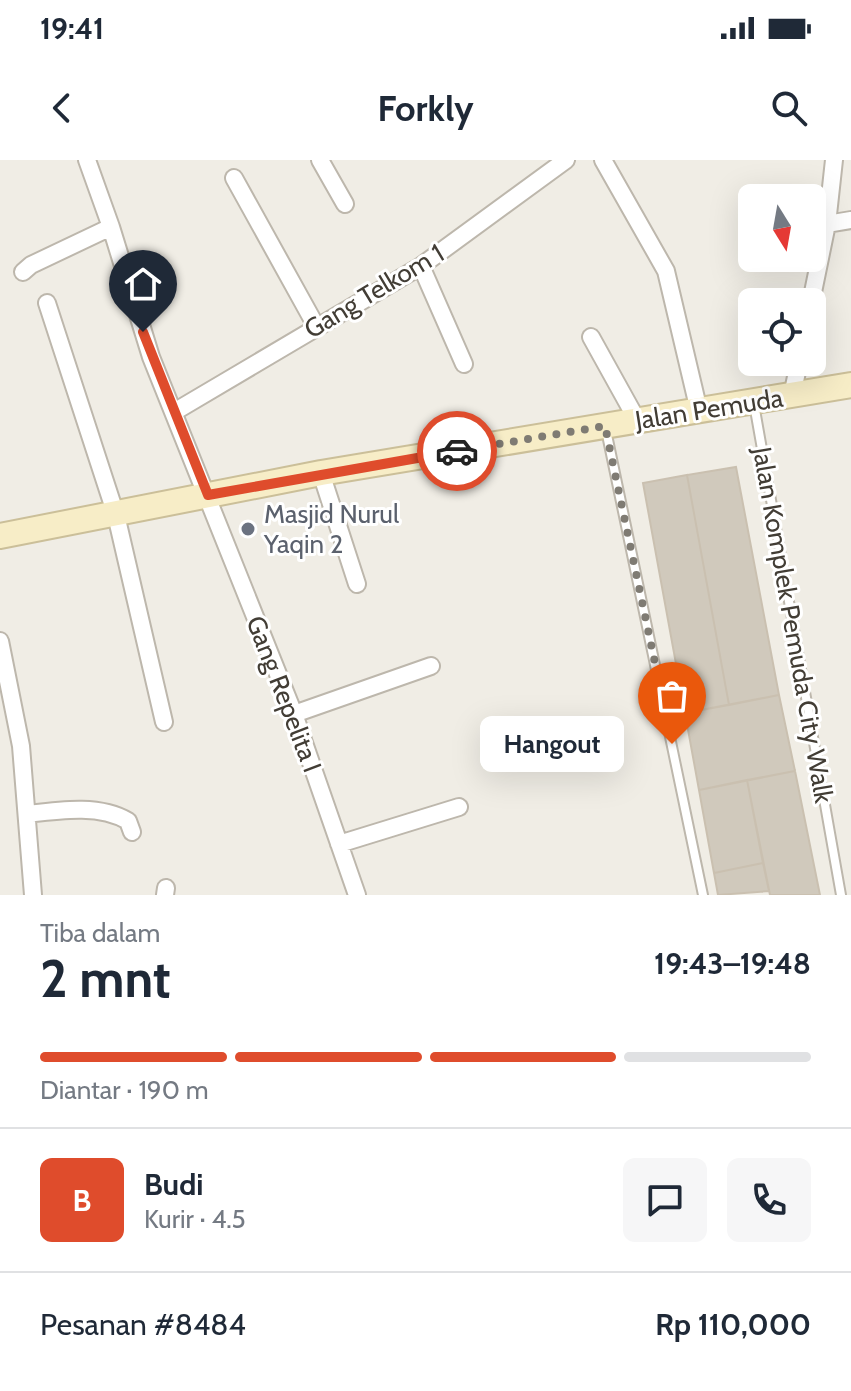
<!DOCTYPE html>
<html lang="id">
<meta charset="utf-8">
<style>
body{margin:0;font-family:Cabin,sans-serif;background:#f6f6f7;color:#1f2937;height:100vh;display:flex;flex-direction:column;font-size:30px;white-space:nowrap}
*{box-sizing:border-box;margin:0}
p{font-size:26px;color:#747a83}
.icon{flex:none;width:44px;height:44px;fill:none;stroke:currentColor;stroke-width:2;stroke-linecap:round;stroke-linejoin:round}
.map{position:relative;height:735px;overflow:hidden}
.sheet{display:flex;flex-direction:column;background:#fff;flex:1}
.sheet>*{flex:none}
.needle{width:52px;rotate:169deg}
.buttons{position:absolute;left:738px;top:24px;display:grid;gap:16px}
.buttons a{display:grid;place-items:center;width:88px;height:88px;border-radius:12px;background:#fff;box-shadow:0 8px 32px #0002;font-size:40px}
.pin{position:absolute;display:grid;place-items:center;width:68px;height:68px;color:#fff;margin:-82px -34px;border-radius:50% 50% 50% 0;rotate:-45deg;box-shadow:0 0 8px #0007}
.pin .icon{rotate:45deg}
.courier{position:absolute;display:grid;place-items:center;width:80px;height:80px;margin:-40px;border:6px solid #df4c2c;border-radius:50%;background:#fff;color:#222;box-shadow:0 2px 10px #0007}
.bubble{position:absolute;height:56px;border-radius:12px;background:#fff;box-shadow:0 8px 32px #0002;font-size:26px;font-weight:700;line-height:56px;text-align:center}
.summary em{font-style:normal;font-weight:700}
.summary div{display:flex;flex-direction:column-reverse}
.summary{display:flex;align-items:center;justify-content:space-between;height:136px;padding:0 40px}
h1{font-size:52px;font-weight:700;line-height:60px}
.bar{display:grid;grid-template-columns:repeat(4,1fr);gap:12px 8px;align-content:center;height:96px;padding:0 40px}
.bar i{height:10px;border-radius:6px;background:#e0e1e3}
.bar .on{background:#df4c2c}
.bar p{grid-column:span 4}
.line{display:flex;align-items:center;gap:20px;padding:0 40px;border-top:2px solid #e0e1e3}
.line div{flex:1}
.round{display:grid;place-items:center;flex:none;width:84px;height:84px;border-radius:12px;background:#f6f6f7}
.status{display:flex;justify-content:space-between;align-items:center;height:56px;padding:0 40px;background:#fff;direction:ltr}
.status svg{height:22px;fill:currentColor}
header{display:flex;justify-content:space-between;align-items:center;height:104px;padding:0 40px;background:#fff;font-size:36px;font-weight:700}
.map>svg:first-child{display:block}
.building{fill:#d0c9bc;stroke:#cac0b0;stroke-width:2}
.lines{fill:none;stroke-linecap:round;stroke-linejoin:round}
.lane-casing{stroke:#bdb7ac;stroke-width:12}
.street-casing{stroke:#bdb7ac;stroke-width:20}
.secondary-casing{stroke:#cbbf99;stroke-width:28}
.lane{stroke:#fff;stroke-width:8}
.street{stroke:#fff;stroke-width:16}
.secondary{stroke:#f7edc7;stroke-width:24}
.done{stroke:#7f7b73;stroke-width:8;stroke-dasharray:0 14.4}
.route{stroke:#df4c2c;stroke-width:10}
.worship-dot{fill:#6b7280;stroke:#fff;stroke-width:3}
.labels{text-anchor:middle;dominant-baseline:central;stroke-width:6;stroke-linejoin:round;paint-order:stroke}
.street-label{font-size:26px;fill:#423d35;stroke:#fff}
.worship-label{font-size:26px;fill:#5b616d;stroke:#fff;text-anchor:start}
</style>
<div class="status"><b>19:41</b><svg viewBox="0 0 49 12"><path d="M0 12V9h3v3zM5 12V6h3v6zM10 12V3h3v9zM15 12V0h3v12zM26 1h20v11H26zM47 4h2v5h-2z"/></svg></div>
<header><svg class="icon" aria-label="back" viewBox="0 0 24 24"><path d="M15 5l-7 7 7 7"/></svg>Forkly<svg class="icon" aria-label="search" viewBox="0 0 24 24"><circle cx="10" cy="10" r="6"/><path d="M15 15l6 6"/></svg></header>
<div class="map">
<svg width="851" height="735" viewBox="0 0 851 735">
<rect width="100%" height="100%" fill="#f0ede5"/>
<path class="building" d="M736 307 779 535 729 545 687 315Z
M687 315 729 545 685 553 643 323Z
M779 535 795 611 699 630 685 553Z
M795 611 820 735H770L747 620Z
M747 620 763 703 714 713 699 630Z
M763 703 769 731 718 735 714 713Z"/>
<g class="lines">
<defs>
<path id="lane" d="M754 244 841 735
M606 270 703 735"/>
<path id="street" d="M87 0 111 67 151 197 294 554 357 735
M320 0 345 44
M603 0 666 111 699 251
M234 18 316 166
M827 64 851 60
M421 106 464 204
M23 112 31 105 111 67
M811 142 827 64 834 0
M47 143 116 355 164 562
M591 177 637 260
M792 236 799 202
M174 252 421 106 566 0
M321 313 357 424
M0 481 21 586 33 735
M294 554 431 506
M27 654C60 650 100 644 128 661L132 672
M339 684 459 647
M165 735 166 728"/>
<path id="secondary" d="M0 376 321 313 851 225"/>
</defs>
<use href="#lane" class="lane-casing"/>
<use href="#street" class="street-casing"/>
<use href="#secondary" class="secondary-casing"/>
<use href="#lane" class="lane"/>
<use href="#street" class="street"/>
<use href="#secondary" class="secondary"/>
</g>
<g class="lines">
<path class="done" d="M457 291 605 266 672 584"/>
<path class="route" d="M143 172 208 335 457 291"/>
</g>
<circle class="worship-dot" cx="248" cy="369" r="8"/>
<g class="labels">
<g class="street-label">
<text transform="translate(374 131) rotate(-31)">Gang Telkom 1</text>
<text transform="translate(709 249) rotate(-9)">Jalan Pemuda</text>
<text transform="translate(793 465) rotate(80)">Jalan Komplek Pemuda City Walk</text>
<text transform="translate(284 534) rotate(69)">Gang Repelita I</text>
</g>
<g class="worship-label">
<text x="264" y="354">Masjid Nurul<tspan x="264" dy="30">Yaqin 2</tspan></text>
</g>
</g>
</svg>
<div class="buttons">
<a><svg class="needle" viewBox="-14 -14 28 28"><path d="M0-13l5 13h-10z" fill="#e53935"/><path d="M0 13l5-13h-10z" fill="#747a83"/></svg></a>
<a><svg class="icon" aria-label="locate" viewBox="0 0 24 24"><circle cx="12" cy="12" r="6"/><path d="M12 2v4M12 18v4M2 12h4M18 12h4"/></svg></a>
</div>
<div class="pin" style="left:672px;top:584px;background:#ea580c"><svg class="icon" aria-label="bag" viewBox="0 0 24 24"><path d="M5 8h14l-1 12H6zM9 8a3 3 0 0 1 6 0"/></svg></div>
<div class="pin" style="left:143px;top:172px;background:#1f2937"><svg class="icon" aria-label="home" viewBox="0 0 24 24"><path d="M3 11l9-7 9 7M6 9v11h12V9"/></svg></div>
<div class="courier" style="left:457px;top:291px"><svg class="icon" aria-label="car" viewBox="0 0 24 24"><path d="M5 17H2v-5l4-1 3-4h7l3 4 3 1v5h-3M9 17h6M6 11h13"/><circle cx="7" cy="17" r="2"/><circle cx="17" cy="17" r="2"/></svg></div>
<div class="bubble" style="left:480px;top:556px;width:144px">Hangout</div>
</div>
<section class="sheet">
<div class="summary"><div><h1>2 mnt</h1><p>Tiba dalam</p></div><em>19:43–19:48</em></div>
<div class="bar"><i class="on"></i><i class="on"></i><i class="on"></i><i></i><p>Diantar · 190 m</p></div>
<div class="line" style="height:144px"><b class="round" style="background:#df4c2c;color:#fff">B</b><div><b>Budi</b><p>Kurir · 4.5</p></div><a class="round"><svg class="icon" aria-label="chat" viewBox="0 0 24 24"><path d="M4 5h16v11H9l-5 4z"/></svg></a><a class="round"><svg class="icon" aria-label="phone" viewBox="0 0 24 24"><path d="M5 4h4l2 5-3 2q2 4 5 5l2-3 5 2v4C11 20 4 13 5 4z"/></svg></a></div>
<div class="line" style="height:104px"><div>Pesanan #8484</div><b>Rp 110,000</b></div>
</section>
